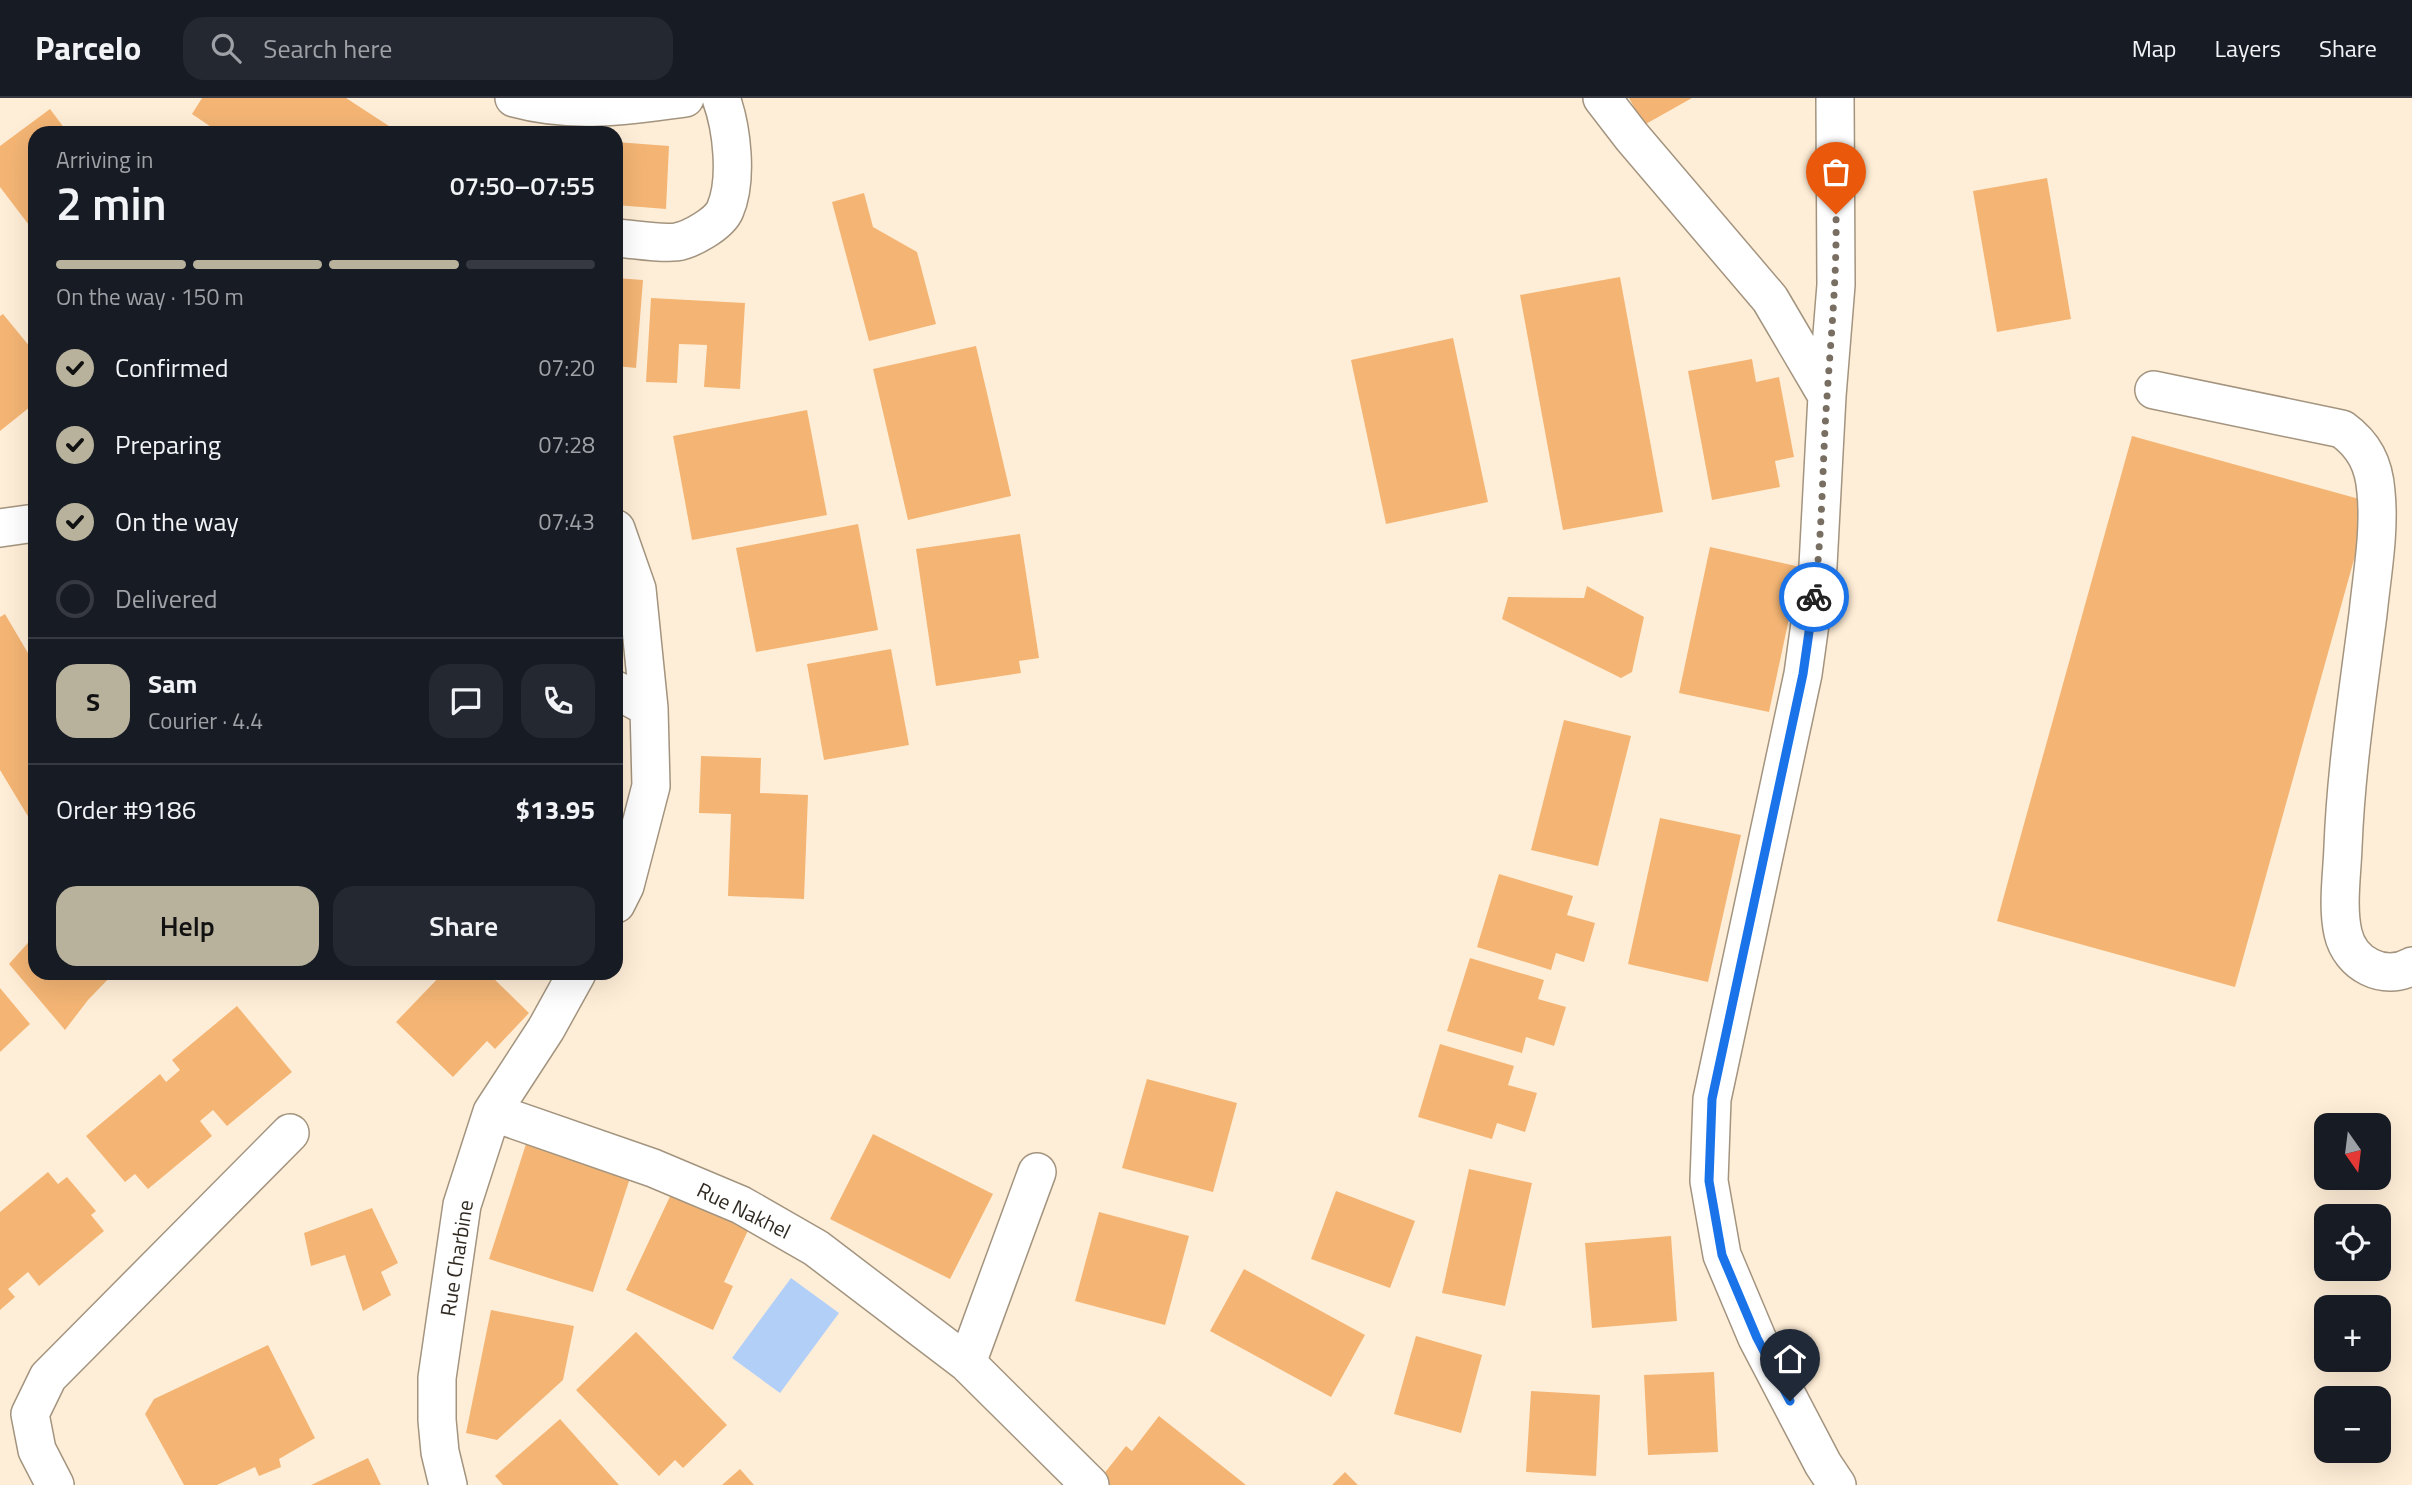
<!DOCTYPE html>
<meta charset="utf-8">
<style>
body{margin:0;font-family:"Titillium Web",sans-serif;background:#242831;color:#f1f3f6;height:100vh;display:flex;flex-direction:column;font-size:26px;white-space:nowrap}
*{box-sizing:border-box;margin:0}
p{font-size:23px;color:#9ea1a6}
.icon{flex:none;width:38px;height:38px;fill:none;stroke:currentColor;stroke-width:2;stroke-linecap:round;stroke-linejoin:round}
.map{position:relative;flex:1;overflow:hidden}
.sheet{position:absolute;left:28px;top:28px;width:595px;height:854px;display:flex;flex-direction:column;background:#171b24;border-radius:21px;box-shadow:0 7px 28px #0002}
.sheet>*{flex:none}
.needle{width:46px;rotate:166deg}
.tools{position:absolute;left:2314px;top:1015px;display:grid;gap:14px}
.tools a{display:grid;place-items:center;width:77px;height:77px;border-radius:14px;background:#171b24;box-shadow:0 7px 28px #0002;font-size:35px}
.pin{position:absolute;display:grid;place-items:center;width:60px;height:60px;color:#fff;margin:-72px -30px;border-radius:50% 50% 50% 0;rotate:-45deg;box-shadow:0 0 7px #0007}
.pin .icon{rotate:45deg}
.courier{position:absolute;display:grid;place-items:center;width:70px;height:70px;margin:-35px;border:5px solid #1a73e8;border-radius:50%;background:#fff;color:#222;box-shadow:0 2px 9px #0007}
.overview em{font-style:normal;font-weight:600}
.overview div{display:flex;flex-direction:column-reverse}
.overview{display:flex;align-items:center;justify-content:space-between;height:119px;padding:0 28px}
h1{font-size:46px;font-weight:600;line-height:52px}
.bar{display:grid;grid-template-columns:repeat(4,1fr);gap:10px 7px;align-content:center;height:84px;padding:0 28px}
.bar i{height:9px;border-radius:5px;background:#363941}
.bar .active{background:#b8b29d}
.bar p{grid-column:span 4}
.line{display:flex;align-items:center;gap:18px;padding:0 28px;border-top:2px solid #363941}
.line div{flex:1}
.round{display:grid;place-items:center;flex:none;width:74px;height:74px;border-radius:21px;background:#242831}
ol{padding:0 28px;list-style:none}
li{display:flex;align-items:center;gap:21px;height:77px}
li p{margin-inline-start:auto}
li .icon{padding:7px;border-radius:50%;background:#b8b29d;color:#111;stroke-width:4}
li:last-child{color:#9ea1a6}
li i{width:38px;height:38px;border:4px solid #363941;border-radius:50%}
.cta{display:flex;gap:14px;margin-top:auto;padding:14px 28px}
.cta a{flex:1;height:80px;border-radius:21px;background:#b8b29d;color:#111;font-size:28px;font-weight:600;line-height:80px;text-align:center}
.cta a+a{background:#242831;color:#f1f3f6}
header{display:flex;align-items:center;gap:42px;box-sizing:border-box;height:98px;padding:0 35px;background:#171b24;border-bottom:2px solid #363941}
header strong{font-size:33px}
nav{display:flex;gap:38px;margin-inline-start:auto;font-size:24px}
.search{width:490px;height:63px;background:#242831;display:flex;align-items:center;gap:18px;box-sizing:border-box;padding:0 24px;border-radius:21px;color:#9ea1a6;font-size:26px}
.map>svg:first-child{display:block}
.water{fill:#b2cff8}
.building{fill:#f4b574}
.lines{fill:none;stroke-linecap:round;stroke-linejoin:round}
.minor-casing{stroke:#a3947f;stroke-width:40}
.minor{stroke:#fff;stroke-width:37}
.done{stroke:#786e61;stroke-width:7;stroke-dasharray:0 12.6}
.route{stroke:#1a73e8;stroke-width:9}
.labels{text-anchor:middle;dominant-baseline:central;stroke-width:5;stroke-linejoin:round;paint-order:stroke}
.street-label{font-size:21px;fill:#2f2921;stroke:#fefefe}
</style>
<header>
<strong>Parcelo</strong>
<div class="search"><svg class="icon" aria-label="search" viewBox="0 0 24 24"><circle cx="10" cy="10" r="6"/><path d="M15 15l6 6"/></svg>Search here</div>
<nav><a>Map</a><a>Layers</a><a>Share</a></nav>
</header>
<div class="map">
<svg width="2412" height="1387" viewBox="0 0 2412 1387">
<rect width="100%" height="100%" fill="#ffeed7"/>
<path class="water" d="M791 1180 839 1215 780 1295 732 1260Z"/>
<path class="building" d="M202 0H346L392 30 389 35H220L192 16Z
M1629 0H1692L1644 27Z
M50 11 68 35H35V135L0 89V48Z
M616 44 669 48 666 111 616 107Z
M2047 80 2071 221 1997 234 1973 93Z
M864 95 873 129 917 154 936 226 869 243 832 104Z
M1620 179 1663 414 1563 432 1520 197Z
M616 180 643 182 636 270 616 268Z
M651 200 745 205 740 291 704 289 707 247 679 246 677 285 646 284Z
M3 216 35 255V305L0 333V218Z
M1453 240 1488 404 1386 426 1351 262Z
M976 248 1011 398 908 422 873 271Z
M1752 261 1756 284 1779 279 1794 359 1775 363 1780 389 1712 402 1688 273Z
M807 312 827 417 692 442 673 338Z
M2132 338 2370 404 2235 889 1997 823Z
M858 426 878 532 756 554 736 450Z
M1020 436 1039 560 1019 563 1021 575 936 588 916 451Z
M1710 449 1800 469 1769 614 1679 595Z
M1587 488 1644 519 1632 574 1621 580 1502 521 1508 499 1584 500Z
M5 516 35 567V723L32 725 0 672V519Z
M891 551 909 647 824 662 807 566Z
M1564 622 1631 638 1598 768 1531 752Z
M701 658 761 660 760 695 808 697 804 801 728 798 731 716 699 715Z
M1660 720 1741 737 1708 884 1628 866Z
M1499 776 1573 798 1567 817 1595 825 1584 864 1556 855 1551 872 1477 849Z
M35 837V875H114L88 902 65 932 9 866Z
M1470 860 1544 882 1538 901 1566 909 1554 948 1526 939 1522 955 1447 933Z
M443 875H488L529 915 495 951 487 943 453 979 396 924Z
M0 890 30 926 0 954Z
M237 908 292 974 227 1028 213 1012 200 1023 212 1038 148 1091 135 1076 125 1084 86 1038 160 976 166 984 180 972 172 962Z
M1440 946 1514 968 1508 987 1537 995 1525 1034 1497 1025 1492 1041 1418 1019Z
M1147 981 1237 1005 1213 1094 1122 1070Z
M873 1036 993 1096 950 1181 830 1121Z
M526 1046 630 1080 593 1194 489 1161Z
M1469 1071 1532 1085 1505 1208 1442 1195Z
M48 1074 58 1086 67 1079 96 1113 91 1117 104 1133 39 1188 28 1174 8 1191 15 1199 0 1212V1114Z
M674 1090 751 1126 724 1184 733 1188 713 1232 626 1192Z
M1336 1093 1415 1123 1390 1190 1311 1161Z
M372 1110 398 1165 381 1174 391 1197 363 1213 345 1157 311 1168 304 1135Z
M1099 1114 1189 1138 1165 1227 1075 1203Z
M1671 1138 1677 1223 1592 1230 1585 1145Z
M1244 1171 1365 1237 1331 1299 1210 1233Z
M491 1212 574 1228 563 1282 497 1342 466 1335Z
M636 1234 727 1327 683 1370 675 1362 659 1378 576 1292Z
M1416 1238 1482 1257 1461 1335 1394 1316Z
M268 1247 315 1340 279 1361 281 1369 259 1378 255 1369 217 1387H184L145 1316 154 1301Z
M1714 1274 1718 1354 1648 1357 1644 1277Z
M1531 1293 1600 1297 1596 1378 1526 1374Z
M1159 1318 1246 1387H1106L1099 1382 1126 1348 1132 1353Z
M560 1321 619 1387H503L495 1378Z
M368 1360 381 1387H311Z
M740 1371 754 1387H722Z
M1345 1374 1358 1387H1332Z"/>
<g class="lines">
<defs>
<path id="minor" d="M514 0C572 16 627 8 685 0
M1602 0 1632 39 1770 201 1827 298
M1835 0 1836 187 1827 298 1818 468 1803 576 1712 1001 1709 1083 1722 1157 1757 1240 1823 1366 1837 1387
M616 140C633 141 659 146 676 144 690 142 719 126 725 112 738 82 732 30 721 0
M2154 292 2342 331C2364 347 2374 366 2376 394 2380 434 2372 476 2368 516 2358 594 2346 671 2343 749 2342 777 2337 808 2343 835 2350 866 2384 884 2412 868
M0 430 35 425
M616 431 637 491 649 610 651 688 625 788 616 806
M616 592 649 610
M492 1014 653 1070 741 1107 816 1150 967 1265 1090 1387
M967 1265 1037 1074
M55 1387 37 1352 30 1316 48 1279 290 1035
M448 1387 440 1354 437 1322V1280L462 1107 492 1014 546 931 577 875"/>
</defs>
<use href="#minor" class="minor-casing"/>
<use href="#minor" class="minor"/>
</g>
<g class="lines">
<path class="done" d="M1814 499C1823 433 1822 366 1827 299 1831 238 1837 178 1836 116"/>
<path class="route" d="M1790 1303 1757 1240 1722 1157 1709 1083 1712 1001 1803 576 1814 499"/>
</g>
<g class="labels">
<g class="street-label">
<text transform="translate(744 1112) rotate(26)">Rue Nakhel</text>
<text transform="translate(456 1160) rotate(-81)">Rue Charbine</text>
</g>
</g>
</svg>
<div class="tools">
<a><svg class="needle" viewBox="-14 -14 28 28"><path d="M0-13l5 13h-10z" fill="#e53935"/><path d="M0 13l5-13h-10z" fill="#9ea1a6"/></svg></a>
<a><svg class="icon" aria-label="locate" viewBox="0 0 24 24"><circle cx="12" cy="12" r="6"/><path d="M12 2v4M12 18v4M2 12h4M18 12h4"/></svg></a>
<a>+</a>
<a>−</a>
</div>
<div class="pin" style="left:1836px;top:116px;background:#ea580c"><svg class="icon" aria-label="bag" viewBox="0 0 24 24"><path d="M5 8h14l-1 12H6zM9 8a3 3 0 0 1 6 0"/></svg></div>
<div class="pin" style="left:1790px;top:1303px;background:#1f2937"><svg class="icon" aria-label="home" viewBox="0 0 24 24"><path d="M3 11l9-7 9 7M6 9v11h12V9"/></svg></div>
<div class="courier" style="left:1814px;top:499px"><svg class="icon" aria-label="bike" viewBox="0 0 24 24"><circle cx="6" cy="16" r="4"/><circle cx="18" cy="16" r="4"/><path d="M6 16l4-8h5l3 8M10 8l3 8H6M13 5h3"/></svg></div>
<section class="sheet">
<div class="overview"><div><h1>2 min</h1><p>Arriving in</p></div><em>07:50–07:55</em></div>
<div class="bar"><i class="active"></i><i class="active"></i><i class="active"></i><i></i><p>On the way · 150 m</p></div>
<ol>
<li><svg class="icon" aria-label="check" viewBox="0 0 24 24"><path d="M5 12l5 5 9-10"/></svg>Confirmed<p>07:20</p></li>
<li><svg class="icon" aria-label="check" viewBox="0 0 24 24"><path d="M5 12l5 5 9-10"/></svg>Preparing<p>07:28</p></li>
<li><svg class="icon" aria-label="check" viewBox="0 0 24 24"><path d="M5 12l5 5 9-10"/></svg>On the way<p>07:43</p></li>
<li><i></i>Delivered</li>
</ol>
<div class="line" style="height:126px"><b class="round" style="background:#b8b29d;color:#111">S</b><div><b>Sam</b><p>Courier · 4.4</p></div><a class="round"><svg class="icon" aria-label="chat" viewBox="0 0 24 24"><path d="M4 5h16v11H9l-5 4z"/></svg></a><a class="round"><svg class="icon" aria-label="phone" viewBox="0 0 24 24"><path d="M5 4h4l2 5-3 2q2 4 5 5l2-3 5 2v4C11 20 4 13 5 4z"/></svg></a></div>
<div class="line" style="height:91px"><div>Order #9186</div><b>$13.95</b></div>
<div class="cta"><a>Help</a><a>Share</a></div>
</section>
</div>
